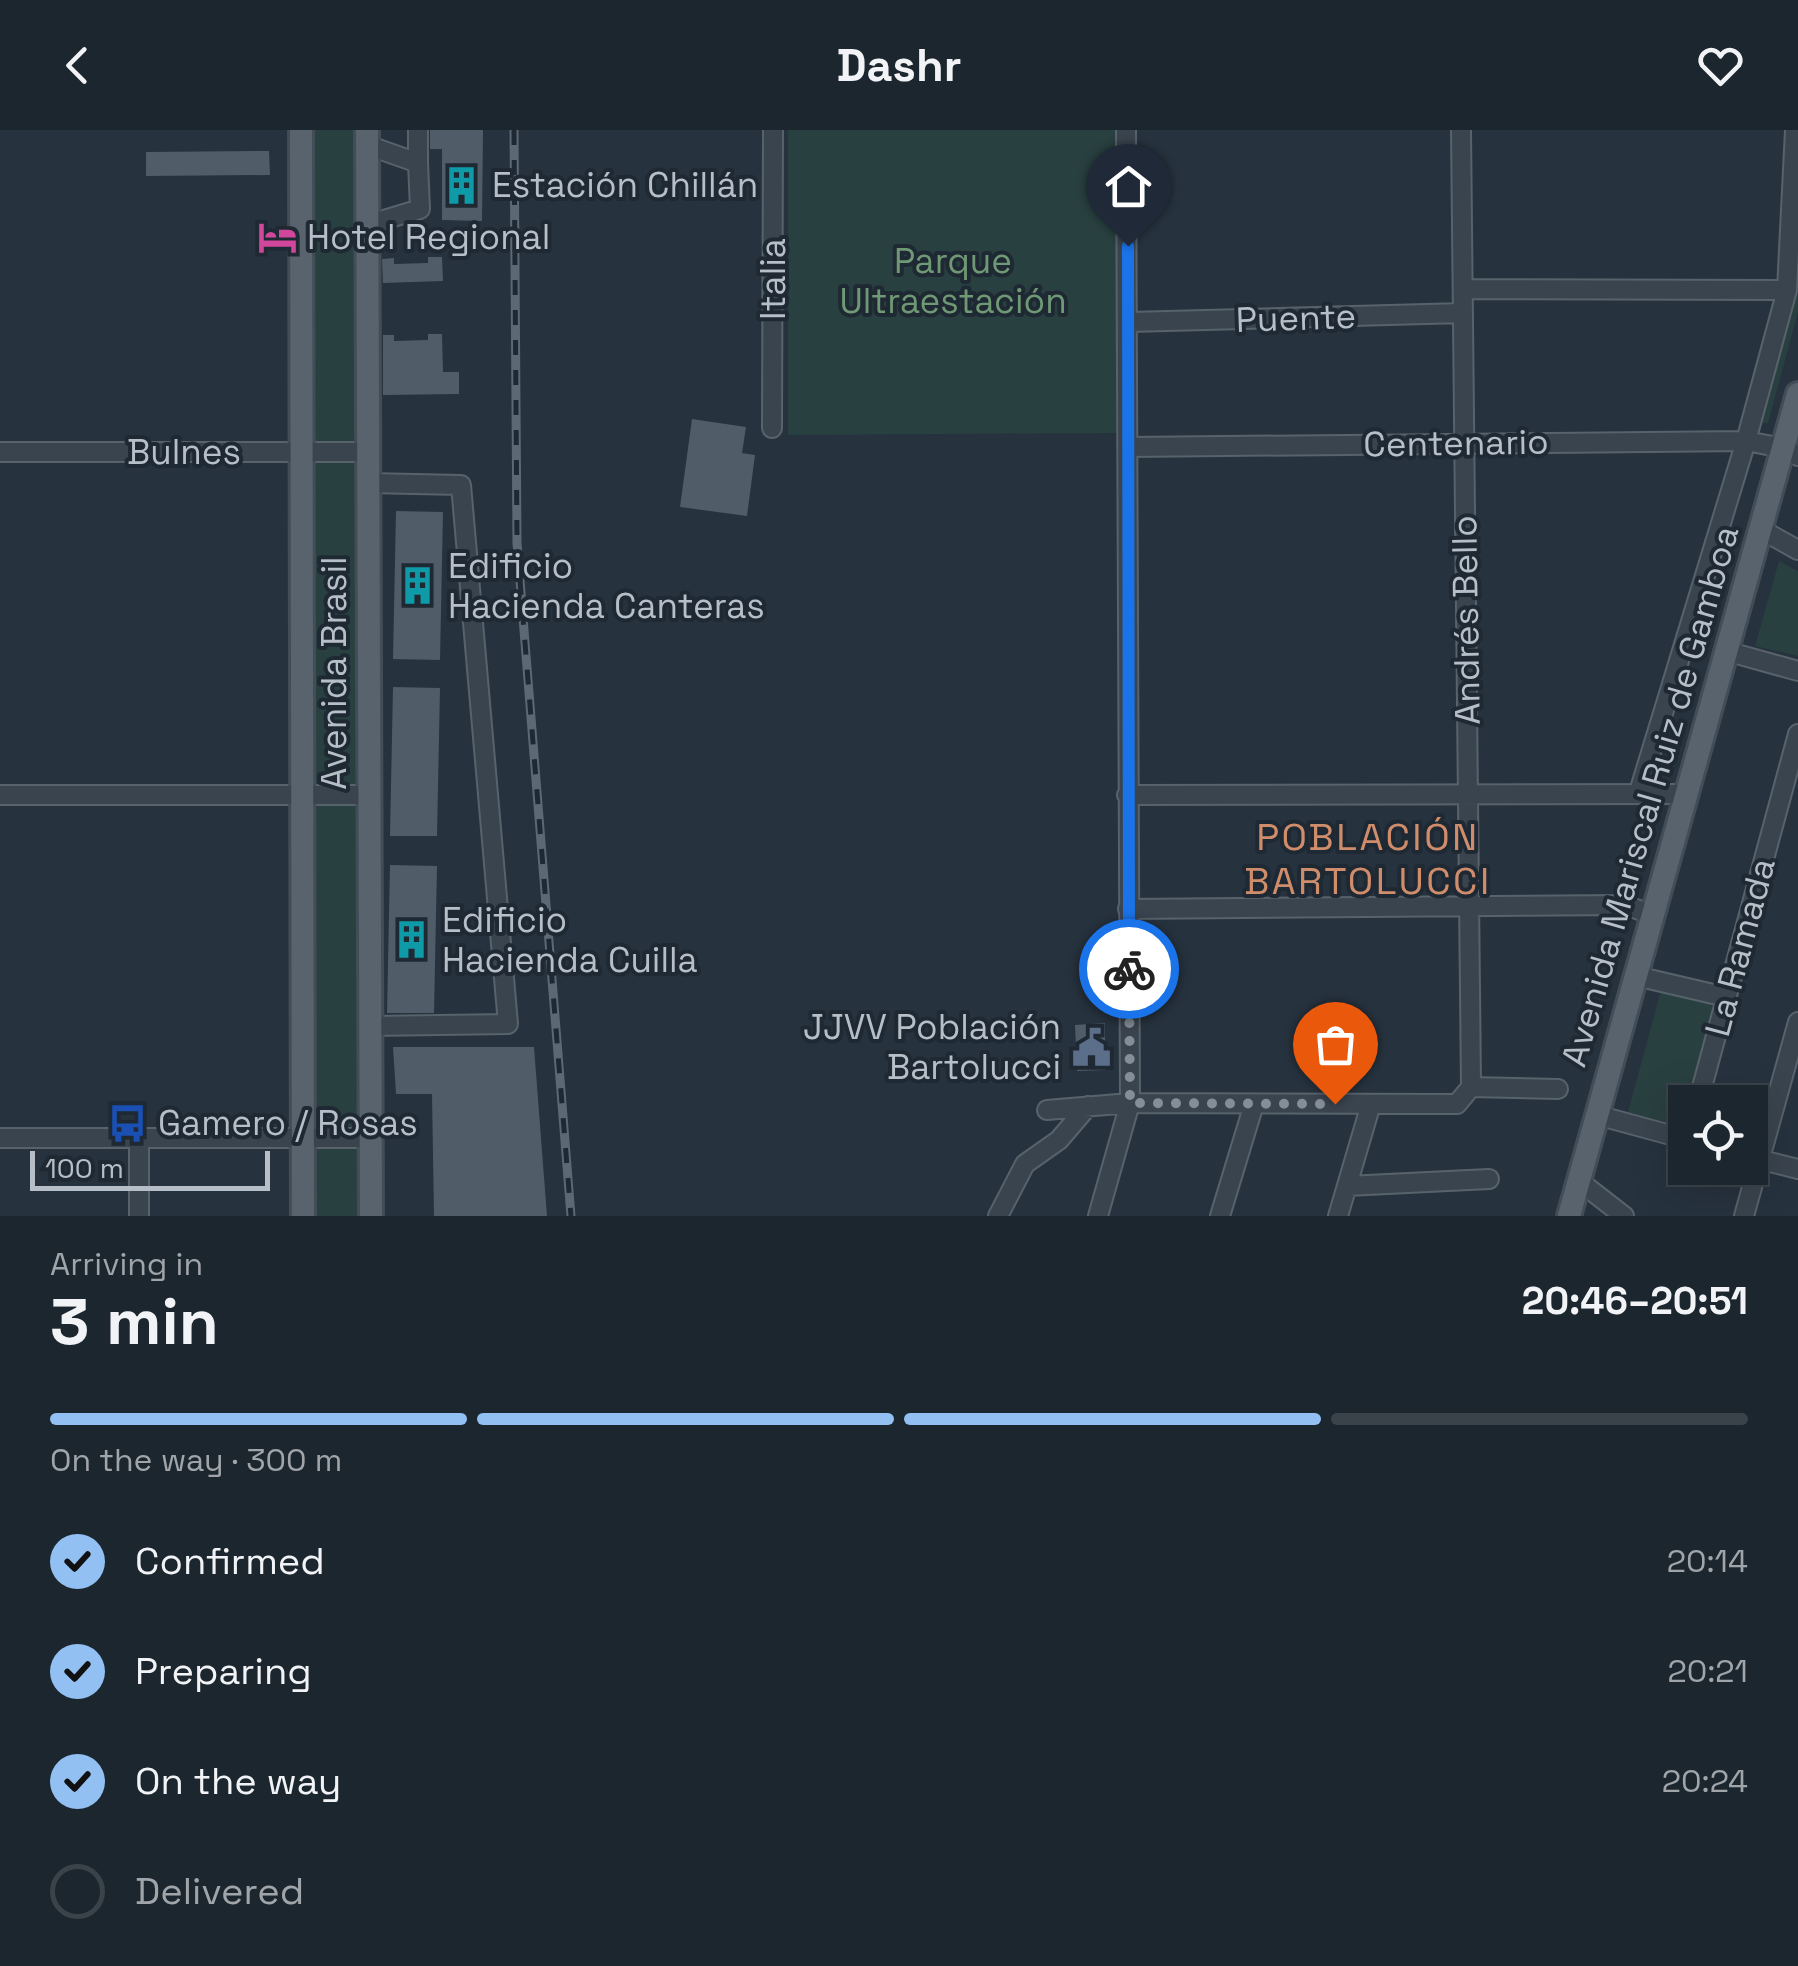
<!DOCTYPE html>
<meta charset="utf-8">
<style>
body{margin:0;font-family:"Space Grotesk",sans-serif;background:#252e36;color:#f1f3f6;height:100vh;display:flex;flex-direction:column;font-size:38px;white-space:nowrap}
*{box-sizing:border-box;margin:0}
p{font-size:32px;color:#a0a5aa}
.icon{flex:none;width:55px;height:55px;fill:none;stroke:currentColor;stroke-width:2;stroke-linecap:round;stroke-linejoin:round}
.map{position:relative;height:1086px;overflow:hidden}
.sheet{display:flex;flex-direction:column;background:#1c262e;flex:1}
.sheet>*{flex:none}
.tools{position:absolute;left:1668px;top:955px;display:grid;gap:20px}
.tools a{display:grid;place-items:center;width:100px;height:100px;border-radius:0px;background:#1c262e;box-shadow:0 10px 40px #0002,0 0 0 2px #3a434a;font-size:50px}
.scale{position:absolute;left:30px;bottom:25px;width:240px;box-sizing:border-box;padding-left:10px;border:5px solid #b6bfc8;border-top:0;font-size:28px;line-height:35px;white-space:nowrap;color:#b6bfc8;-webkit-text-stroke:8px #1f2933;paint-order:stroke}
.pin{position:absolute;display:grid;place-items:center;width:85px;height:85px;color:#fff;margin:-102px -42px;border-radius:50% 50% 50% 0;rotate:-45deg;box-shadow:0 0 10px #0007}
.pin .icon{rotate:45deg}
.courier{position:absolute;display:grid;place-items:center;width:100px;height:100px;margin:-50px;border:8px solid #1a73e8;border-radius:50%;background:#fff;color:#222;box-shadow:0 2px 12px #0007}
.overview em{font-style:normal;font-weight:700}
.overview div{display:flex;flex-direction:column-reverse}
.overview{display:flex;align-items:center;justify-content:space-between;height:170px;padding:0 50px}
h1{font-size:65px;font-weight:700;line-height:75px}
.bar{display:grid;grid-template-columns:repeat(4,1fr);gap:15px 10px;align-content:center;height:120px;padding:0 50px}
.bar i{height:12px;border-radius:8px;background:#3a434a}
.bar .selected{background:#92c0f2}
.bar p{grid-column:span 4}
ol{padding:0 50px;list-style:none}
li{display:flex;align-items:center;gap:30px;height:110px}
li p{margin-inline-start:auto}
li .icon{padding:10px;border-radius:50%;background:#92c0f2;color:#111;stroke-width:4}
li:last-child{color:#a0a5aa}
li i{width:55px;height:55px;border:5px solid #3a434a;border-radius:50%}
header{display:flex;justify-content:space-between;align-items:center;height:130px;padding:0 50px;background:#1c262e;font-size:45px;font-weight:700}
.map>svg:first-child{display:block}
.green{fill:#294040}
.building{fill:#505d68}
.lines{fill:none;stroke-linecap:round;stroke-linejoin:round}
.minor-casing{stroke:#58626b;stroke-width:22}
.major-casing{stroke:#434d57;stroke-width:28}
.minor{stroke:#3a444e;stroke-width:18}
.major{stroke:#58636e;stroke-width:22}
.rail-casing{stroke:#5c6974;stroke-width:9}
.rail{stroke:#1f2933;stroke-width:5;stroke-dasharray:15;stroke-linecap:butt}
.done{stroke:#848e98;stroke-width:10;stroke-dasharray:0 18}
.route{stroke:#1a73e8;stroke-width:12}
.labels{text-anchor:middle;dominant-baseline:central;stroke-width:8;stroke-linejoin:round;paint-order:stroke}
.poi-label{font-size:35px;fill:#b6bfc8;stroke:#1f2933;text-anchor:start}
.park-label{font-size:35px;fill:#6f9874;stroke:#1f2933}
.street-label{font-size:35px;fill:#b6bfc8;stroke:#1f2933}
.neighbourhood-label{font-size:38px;letter-spacing:2.5px;fill:#cf8d6b;stroke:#1f2933}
</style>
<header><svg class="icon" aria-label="back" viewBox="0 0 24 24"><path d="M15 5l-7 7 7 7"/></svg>Dashr<svg class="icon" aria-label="heart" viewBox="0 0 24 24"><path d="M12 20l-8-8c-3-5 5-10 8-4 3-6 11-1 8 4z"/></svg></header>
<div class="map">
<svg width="1798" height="1086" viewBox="0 0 1798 1086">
<rect width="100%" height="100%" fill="#26323e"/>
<path class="green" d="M309 0H356L358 314 311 315Z
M788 0H1115L1121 303 788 305Z
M1798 122V182L1768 293 1754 292Z
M358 329 355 656H308L312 331Z
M1779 431 1798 441V526L1755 516Z
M362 669 364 998 310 997 309 671Z
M1661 860 1709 873 1713 878 1682 993 1674 995 1628 982Z
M310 1015H363V1086H312Z"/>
<path class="building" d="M430 0H483L482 91 442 90V19H430Z
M269 21 270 45 146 46V22Z
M428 127H442L443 151 383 153 382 129 394 128V134L428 133Z
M428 204H442L443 242H459V264L383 265V205H394V211L428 210Z
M692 289 746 297 742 323 755 325 747 386 680 377Z
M396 381 443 382 440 530 393 529Z
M393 557 440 558 437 706H390Z
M390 735 437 736 434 883H387Z
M1105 893V940L1077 941 1075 895Z
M393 917H534L547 1086H434L432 964H396Z"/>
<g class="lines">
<defs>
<path id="minor" d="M418 0V33
M367 15 418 33 420 79 367 95
M1463 159 1787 160
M1129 192 1463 183
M772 298 773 0
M1129 317 1746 311 1783 318 1798 326
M0 322H368
M368 353 461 355 508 894 370 896
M1760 399 1798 420
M1726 521 1798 541
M1639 662 1746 311 1787 160 1795 0
M0 665H369
M1127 665 1687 664
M1128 779 1625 775 1653 785
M1636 846 1726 867
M1471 957 1558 959
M1698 972 1798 604
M1047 980 1130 973 1457 974 1471 957 1461 0
M1597 985 1685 1009
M0 1008H370
M139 1008V1086
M1750 1027 1798 1039
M1579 1051 1624 1086
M1347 1056 1489 1049
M998 1086 1025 1034 1059 1010 1088 976
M1098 1086 1130 973 1126 0
M1220 1086 1254 974
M1338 1086 1371 974
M1744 1086 1798 892"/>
<path id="major" d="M301 0 303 1086
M367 0 371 1086
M1569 1086 1798 264"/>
</defs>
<use href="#minor" class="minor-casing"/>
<use href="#major" class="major-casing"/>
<use href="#minor" class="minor"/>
<use href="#major" class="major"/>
<defs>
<path id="rail" d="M514 0 517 413 571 1086"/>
</defs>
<use href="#rail" class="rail-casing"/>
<use href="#rail" class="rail"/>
</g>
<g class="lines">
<path class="done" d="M1129 839 1130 973 1335 974"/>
<path class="route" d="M1128 116 1129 839"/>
</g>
<defs>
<symbol id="building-bare" viewBox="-9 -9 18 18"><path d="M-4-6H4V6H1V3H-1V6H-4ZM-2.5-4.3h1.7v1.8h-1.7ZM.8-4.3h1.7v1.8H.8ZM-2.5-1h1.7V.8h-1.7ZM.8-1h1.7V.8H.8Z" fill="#0f9aa8" stroke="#1f2933" stroke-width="2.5" paint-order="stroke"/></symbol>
<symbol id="hotel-bare" viewBox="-9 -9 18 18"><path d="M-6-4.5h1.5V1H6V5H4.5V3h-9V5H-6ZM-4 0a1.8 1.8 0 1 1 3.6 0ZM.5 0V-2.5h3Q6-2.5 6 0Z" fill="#d1479c" stroke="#1f2933" stroke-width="2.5" paint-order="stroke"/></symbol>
<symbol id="civic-bare" viewBox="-9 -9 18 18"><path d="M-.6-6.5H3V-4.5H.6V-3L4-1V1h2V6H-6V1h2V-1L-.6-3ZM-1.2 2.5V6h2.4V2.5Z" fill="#5c6f8a" stroke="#1f2933" stroke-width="2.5" paint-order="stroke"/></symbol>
<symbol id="bus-bare" viewBox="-9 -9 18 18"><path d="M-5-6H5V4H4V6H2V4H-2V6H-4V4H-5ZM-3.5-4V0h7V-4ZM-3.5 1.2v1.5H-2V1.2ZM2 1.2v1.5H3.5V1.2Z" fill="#1a4fb4" stroke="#1f2933" stroke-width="2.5" paint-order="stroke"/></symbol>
</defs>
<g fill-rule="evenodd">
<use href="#building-bare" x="434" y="28" width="55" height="55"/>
<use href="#hotel-bare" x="250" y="80" width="55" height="55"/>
<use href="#building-bare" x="390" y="428" width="55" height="55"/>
<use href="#building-bare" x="384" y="782" width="55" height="55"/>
<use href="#civic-bare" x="1064" y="890" width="55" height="55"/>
<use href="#bus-bare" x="100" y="966" width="55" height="55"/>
</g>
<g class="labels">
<g class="poi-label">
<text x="492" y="55">Estación Chillán</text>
<text x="307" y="107">Hotel Regional</text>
<text x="448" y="436">Edificio<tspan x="448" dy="40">Hacienda Canteras</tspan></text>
<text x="442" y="790">Edificio<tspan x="442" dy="40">Hacienda Cuilla</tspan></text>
<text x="1061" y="897" text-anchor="end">JJVV Población<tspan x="1061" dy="40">Bartolucci</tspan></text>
<text x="158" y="993">Gamero / Rosas</text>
</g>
<g class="park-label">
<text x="953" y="131">Parque<tspan x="953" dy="40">Ultraestación</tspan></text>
</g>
<g class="street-label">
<text transform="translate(773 149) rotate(-90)">Italia</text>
<text transform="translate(1296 188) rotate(-2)">Puente</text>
<text transform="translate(1456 313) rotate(-1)">Centenario</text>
<text x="184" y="322">Bulnes</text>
<text transform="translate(1466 490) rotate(-91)">Andrés Bello</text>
<text transform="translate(334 543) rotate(-90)">Avenida Brasil</text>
<text transform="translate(1650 666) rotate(-74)">Avenida Mariscal Ruiz de Gamboa</text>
<text transform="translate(1740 817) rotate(-75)">La Ramada</text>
</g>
<g class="neighbourhood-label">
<text x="1368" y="707">POBLACIÓN<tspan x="1368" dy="44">BARTOLUCCI</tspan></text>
</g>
</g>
</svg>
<div class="tools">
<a><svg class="icon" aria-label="locate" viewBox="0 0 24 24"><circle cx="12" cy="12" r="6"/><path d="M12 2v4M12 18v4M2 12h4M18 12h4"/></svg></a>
</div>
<div class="scale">100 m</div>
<div class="pin" style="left:1335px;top:974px;background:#ea580c"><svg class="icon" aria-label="bag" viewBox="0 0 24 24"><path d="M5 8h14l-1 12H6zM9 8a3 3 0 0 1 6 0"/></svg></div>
<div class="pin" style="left:1128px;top:116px;background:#1f2937"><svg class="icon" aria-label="home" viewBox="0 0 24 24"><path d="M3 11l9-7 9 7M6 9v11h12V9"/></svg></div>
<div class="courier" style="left:1129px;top:839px"><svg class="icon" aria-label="bike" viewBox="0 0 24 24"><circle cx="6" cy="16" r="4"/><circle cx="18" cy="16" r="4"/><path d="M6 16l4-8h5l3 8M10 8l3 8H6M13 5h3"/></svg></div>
</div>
<section class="sheet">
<div class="overview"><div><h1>3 min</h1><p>Arriving in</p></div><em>20:46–20:51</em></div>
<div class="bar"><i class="selected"></i><i class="selected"></i><i class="selected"></i><i></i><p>On the way · 300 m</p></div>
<ol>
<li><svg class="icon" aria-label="check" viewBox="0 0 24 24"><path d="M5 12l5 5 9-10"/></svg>Confirmed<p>20:14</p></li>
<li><svg class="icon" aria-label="check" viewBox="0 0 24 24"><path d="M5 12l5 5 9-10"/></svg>Preparing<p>20:21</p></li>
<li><svg class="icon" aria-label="check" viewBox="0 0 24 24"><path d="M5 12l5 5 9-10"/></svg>On the way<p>20:24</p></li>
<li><i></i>Delivered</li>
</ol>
</section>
